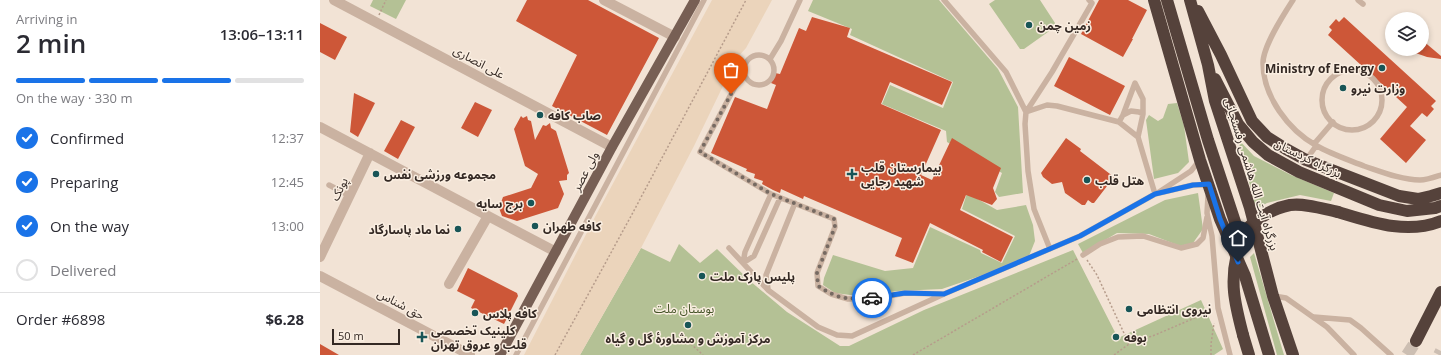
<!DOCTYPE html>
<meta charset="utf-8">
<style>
body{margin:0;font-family:"Open Sans","Noto Sans Arabic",sans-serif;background:#f2f2f3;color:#2b2b33;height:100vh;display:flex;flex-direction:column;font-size:15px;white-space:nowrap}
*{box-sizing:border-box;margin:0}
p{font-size:13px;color:#7c7c81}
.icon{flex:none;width:22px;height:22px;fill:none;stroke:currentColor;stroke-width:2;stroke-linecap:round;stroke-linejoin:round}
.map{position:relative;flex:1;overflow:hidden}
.details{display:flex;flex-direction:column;background:#fff;width:320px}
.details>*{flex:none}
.tools{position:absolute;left:1065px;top:12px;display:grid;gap:8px}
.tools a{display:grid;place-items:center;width:44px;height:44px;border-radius:50%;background:#fff;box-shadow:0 2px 6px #0003;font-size:20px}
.scale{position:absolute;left:12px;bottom:10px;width:68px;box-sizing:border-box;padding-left:4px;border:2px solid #342924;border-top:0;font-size:11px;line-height:14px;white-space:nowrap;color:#342924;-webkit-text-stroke:3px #faeee1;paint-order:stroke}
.pin{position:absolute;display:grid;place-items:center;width:34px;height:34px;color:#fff;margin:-41px -17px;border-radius:50% 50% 50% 0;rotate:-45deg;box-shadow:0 0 4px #0007}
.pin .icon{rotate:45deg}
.courier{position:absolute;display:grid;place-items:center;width:40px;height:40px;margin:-20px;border:3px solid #1a73e8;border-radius:50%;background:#fff;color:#222;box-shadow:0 1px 5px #0007}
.head em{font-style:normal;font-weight:600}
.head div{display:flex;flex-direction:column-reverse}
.head{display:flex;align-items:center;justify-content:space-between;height:68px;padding:0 16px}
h1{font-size:26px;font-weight:600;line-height:30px}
.bar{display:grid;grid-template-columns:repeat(4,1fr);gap:6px 4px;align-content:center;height:48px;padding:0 16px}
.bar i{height:5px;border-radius:3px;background:#e1e1e2}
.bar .on{background:#1a73e8}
.bar p{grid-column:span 4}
.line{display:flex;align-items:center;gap:10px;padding:0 16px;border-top:1px solid #e1e1e2}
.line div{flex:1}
ol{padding:0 16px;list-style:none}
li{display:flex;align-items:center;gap:12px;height:44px}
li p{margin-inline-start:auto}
li .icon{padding:4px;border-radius:50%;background:#1a73e8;color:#fff;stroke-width:4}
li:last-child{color:#7c7c81}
li i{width:22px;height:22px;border:2px solid #e1e1e2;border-radius:50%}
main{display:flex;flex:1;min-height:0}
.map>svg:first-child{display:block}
.green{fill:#b4c195}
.plaza{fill:#ebd4bb}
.building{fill:#cd5738}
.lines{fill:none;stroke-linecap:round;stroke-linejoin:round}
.highway-tunnel{stroke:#ccbeb2;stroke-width:12;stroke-dasharray:12 6;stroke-linecap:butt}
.path{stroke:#b69c8b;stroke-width:1.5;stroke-dasharray:2 2;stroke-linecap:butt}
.lane{stroke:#cab2a1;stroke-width:5.5}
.street{stroke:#cab2a1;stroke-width:10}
.primary{stroke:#775f54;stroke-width:10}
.highway{stroke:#55423b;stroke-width:12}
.highway-bridge{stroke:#55423b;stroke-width:12}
.done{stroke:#766a62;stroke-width:4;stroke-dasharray:0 7.2}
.route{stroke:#1a73e8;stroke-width:5}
.poi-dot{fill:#185557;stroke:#faeee1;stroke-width:1.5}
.labels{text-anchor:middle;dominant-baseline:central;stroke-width:3;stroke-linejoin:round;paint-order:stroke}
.poi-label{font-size:12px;font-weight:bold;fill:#342924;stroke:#faeee1;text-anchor:start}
.street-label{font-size:12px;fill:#342924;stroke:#faeee1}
.park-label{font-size:12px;fill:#445327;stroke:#faeee1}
</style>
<main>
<section class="details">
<div class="head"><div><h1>2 min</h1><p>Arriving in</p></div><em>13:06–13:11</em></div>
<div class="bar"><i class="on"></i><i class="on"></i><i class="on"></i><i></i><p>On the way · 330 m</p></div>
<ol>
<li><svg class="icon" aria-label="check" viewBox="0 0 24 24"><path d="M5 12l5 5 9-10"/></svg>Confirmed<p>12:37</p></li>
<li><svg class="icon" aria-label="check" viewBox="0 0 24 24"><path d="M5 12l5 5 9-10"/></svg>Preparing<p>12:45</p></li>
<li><svg class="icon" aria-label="check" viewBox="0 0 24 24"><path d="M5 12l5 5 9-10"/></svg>On the way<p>13:00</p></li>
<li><i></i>Delivered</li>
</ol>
<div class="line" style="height:52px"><div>Order #6898</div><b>$6.28</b></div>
</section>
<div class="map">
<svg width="1121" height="355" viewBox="0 0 1121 355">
<rect width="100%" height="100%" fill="#f2e3d5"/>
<path class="green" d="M53 0H86L76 19 50 6Z
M493 0H619L678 69 698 107 703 193 679 197 675 192 682 173 627 142 626 131 562 104 570 85 623 108 633 82 530 35 532 29 488 11Z
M675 0H720L735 23V27L704 49H700L669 4Z
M857 103 864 126 869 162 858 173 834 179 826 120 829 115 838 121 843 118 848 104Z
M918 139 934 156 971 175 1014 193 1011 201 980 195 947 203 936 209Z
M647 193 677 210 706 205 713 225 715 241 709 256 689 266 622 289 578 291 538 296 515 293 503 285 504 278 513 255 565 271 593 268 610 227 660 250 661 253 682 263 695 236 642 209Z
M878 193 883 229 873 243 860 246 829 234 797 233 763 253 758 244 845 200Z
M359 244 380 263 397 249 430 281 467 312 520 346H529L604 310 753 250 798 338 881 300 903 349 894 355H260L321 248 350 262Z
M934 253 964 355H957L930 257Z"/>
<path class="plaza" d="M392 0H452L426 48 416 59 374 146 321 248 260 355H204L276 215Z"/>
<path class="building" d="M207 0H268L339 38 287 135 232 106 257 55 196 21Z
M779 0H808L827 10 812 39H813L803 57 761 34Z
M492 17 530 28 527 37 632 82 622 105 570 82 561 104 621 130 601 175 612 180 632 138 681 168 673 188 677 199 672 205 646 195 640 210 693 237 681 262 662 252 663 250 610 223 593 263 575 256 582 238 484 196 483 199 461 189 460 193 453 190 442 184 443 181 434 178 435 174 426 171 427 169 391 153 415 97 447 109 456 85 451 83 455 73 460 74 479 28 486 31Z
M1024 17 1116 101 1111 106 1114 109 1107 117 1102 113 1090 126 1106 140 1086 163 1060 139 1087 107 1008 35 1012 30 1009 27 1016 19 1019 22Z
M0 23 27 37 15 60 0 52Z
M1102 40 1121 56V59L1107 57 1087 50V49H1102Z
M749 57 805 86 790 115 734 86Z
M34 93 55 103 38 137 30 132Z
M155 102 172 110 158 137 141 128Z
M201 116 203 118 207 116 208 120 211 121 215 140 223 125 226 126 230 123 231 128 236 131 249 173 247 175V180L239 181 244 194 238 208 197 221 182 216 179 208 183 197 211 188 218 174 205 166 194 129Z
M81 120 95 127 78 159 64 151Z
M746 138 761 149 760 151 794 177 774 203H772L768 200 765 205H762L745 193 742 182 732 184 723 177 721 173Z
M148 268 197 293 198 296 184 324 151 308 155 300 137 291Z
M0 344 19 355H0Z"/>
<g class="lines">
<path class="highway-tunnel" d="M1087 355 1096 341
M1119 355 1121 351"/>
<path class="path" d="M59 15 66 0
M767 260 777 275 809 344
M359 333 383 355
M235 355 310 218 426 0
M593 355 757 259
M794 355 809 344 835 335 891 311
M891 355V344L894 323"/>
<path class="lane" d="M624 0 686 72 706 112 727 105 737 106 799 122
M973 0C964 14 943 46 943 63 943 96 968 130 997 146 1011 154 1029 160 1044 166 1062 172 1082 180 1100 180 1107 180 1115 177 1121 175
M1038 0 1043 4
M424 70a15 15 0 1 1 30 0a15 15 0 1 1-30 0Z
M450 59 461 41 480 0
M1002 100a30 30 0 1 1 60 0a30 30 0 1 1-60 0Z
M424 74 417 83 380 152 451 194 514 219 515 227 497 273 498 286 511 294 528 299 559 298 585 293 621 294
M811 111 819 112 823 114 818 137 799 122 803 115Z
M803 115 815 83 823 99V114
M994 144 1013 122
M986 160 996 146
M9 185 30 196
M839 192 871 171 879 161
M835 194 873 185H889
M888 196 887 213 892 236 898 308 910 355
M409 248 448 290 498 327 517 335 532 336 624 294 760 236 835 194 818 137
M730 249 714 209 708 171 705 124 706 112 732 72 772 3 769 0
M763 255 780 244 798 237 823 236 861 248 877 244 883 238 887 217
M423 263 434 256 460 198
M423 263 425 252 451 194
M448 289 446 275 475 203
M954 296 966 298 1007 327 1034 355
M994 317 1030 320 1041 328 1071 355
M196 355 384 0"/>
<path class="street" d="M14 0 292 147
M284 0 355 37
M0 127 236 252
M0 257 50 153
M0 276 150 355
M129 284 168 216"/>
<path class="primary" d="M180 355 292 147 375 0"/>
<path class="highway" d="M834 0 880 160 900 219 925 276 949 355
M847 0 888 140 917 228 920 248
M870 0 888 65 895 101 930 208 953 296 973 355
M878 11 901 55 932 121 947 137 966 149 986 160 1079 196 1098 199 1111 196 1121 193
M895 79 918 124 933 142 948 155 979 172 1059 205 1087 211 1115 208 1121 206
M1018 212C1051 222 1087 235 1121 221
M923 335 929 355
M1096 341 1121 292"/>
<path class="highway-bridge" d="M923 335C915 304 909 282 918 250 923 234 926 226 942 217 950 211 960 207 970 205 986 203 1003 209 1018 212"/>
</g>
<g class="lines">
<path class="done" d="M411 94 380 152 451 194 514 219 515 227 497 273 498 286C519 300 528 299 552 298"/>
<path class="route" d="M552 298 585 293 624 294 760 236 835 194 873 185 889 184 900 219 918 262"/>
</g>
<g class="poi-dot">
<circle cx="709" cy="25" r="4"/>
<circle cx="1062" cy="68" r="4"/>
<circle cx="1023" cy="88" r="4"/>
<circle cx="220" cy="115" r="4"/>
<circle cx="56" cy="174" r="4"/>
<path d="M530 168h4v4h4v4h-4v4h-4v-4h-4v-4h4z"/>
<circle cx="767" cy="180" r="4"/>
<circle cx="211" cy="203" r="4"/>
<circle cx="215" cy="226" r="4"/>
<circle cx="138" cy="229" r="4"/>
<circle cx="382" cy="276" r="4"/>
<circle cx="809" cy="309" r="4"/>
<circle cx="155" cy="313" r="4"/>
<circle cx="368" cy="325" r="4"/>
<path d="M100 331h4v4h4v4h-4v4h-4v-4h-4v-4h4z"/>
<circle cx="796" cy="337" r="4"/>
</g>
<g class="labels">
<g class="poi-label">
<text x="717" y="25">زمین چمن</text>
<text x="1054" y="68" text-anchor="end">Ministry of Energy</text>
<text x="1031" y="88">وزارت نیرو</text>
<text x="228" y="115">صاب کافه</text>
<text x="541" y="167">بیمارستان قلب<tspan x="541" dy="14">شهید رجایی</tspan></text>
<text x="64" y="174">مجموعه ورزشی نفس</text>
<text x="775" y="180">هتل قلب</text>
<text x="203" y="203" text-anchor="end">برج سایه</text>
<text x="223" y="226">کافه طهران</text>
<text x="130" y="229" text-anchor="end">نما ماد پاسارگاد</text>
<text x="390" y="276">پلیس پارک ملت</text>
<text x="817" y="309">نیروی انتظامی</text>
<text x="163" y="313">کافه پلاس</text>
<text x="111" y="330">کلینیک تخصصی<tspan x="111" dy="14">قلب و عروق تهران</tspan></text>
<text x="804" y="337">بوفه</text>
<text x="368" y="338" text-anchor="middle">مرکز آموزش و مشاورهٔ گل و گیاه</text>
</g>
<g class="street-label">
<text transform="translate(159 62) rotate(28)">علی انصاری</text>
<text transform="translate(988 158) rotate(26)">بزرگراه کردستان</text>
<text transform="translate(265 171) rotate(-62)">ولی عصر</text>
<text transform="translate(932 174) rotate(73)">بزرگراه آیت الله هاشمی رفسنجانی</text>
<text transform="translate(19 189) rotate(-64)">پونک</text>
<text transform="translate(81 304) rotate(28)">حق شناس</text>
</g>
<g class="park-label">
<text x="364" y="308">بوستان ملت</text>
</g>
</g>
</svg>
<div class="tools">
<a><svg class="icon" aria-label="layers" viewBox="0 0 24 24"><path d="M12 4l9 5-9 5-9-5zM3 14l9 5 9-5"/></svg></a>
</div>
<div class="scale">50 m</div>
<div class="pin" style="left:411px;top:94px;background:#ea580c"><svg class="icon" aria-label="bag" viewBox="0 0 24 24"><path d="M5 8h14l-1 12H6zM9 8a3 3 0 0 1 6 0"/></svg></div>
<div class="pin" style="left:918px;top:262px;background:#1f2937"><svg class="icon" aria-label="home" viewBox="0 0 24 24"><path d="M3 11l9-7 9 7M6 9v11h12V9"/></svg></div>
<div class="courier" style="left:552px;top:298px"><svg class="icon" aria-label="car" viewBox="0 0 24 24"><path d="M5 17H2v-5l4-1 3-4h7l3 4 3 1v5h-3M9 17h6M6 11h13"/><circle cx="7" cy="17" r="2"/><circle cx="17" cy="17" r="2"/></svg></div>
</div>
</main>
